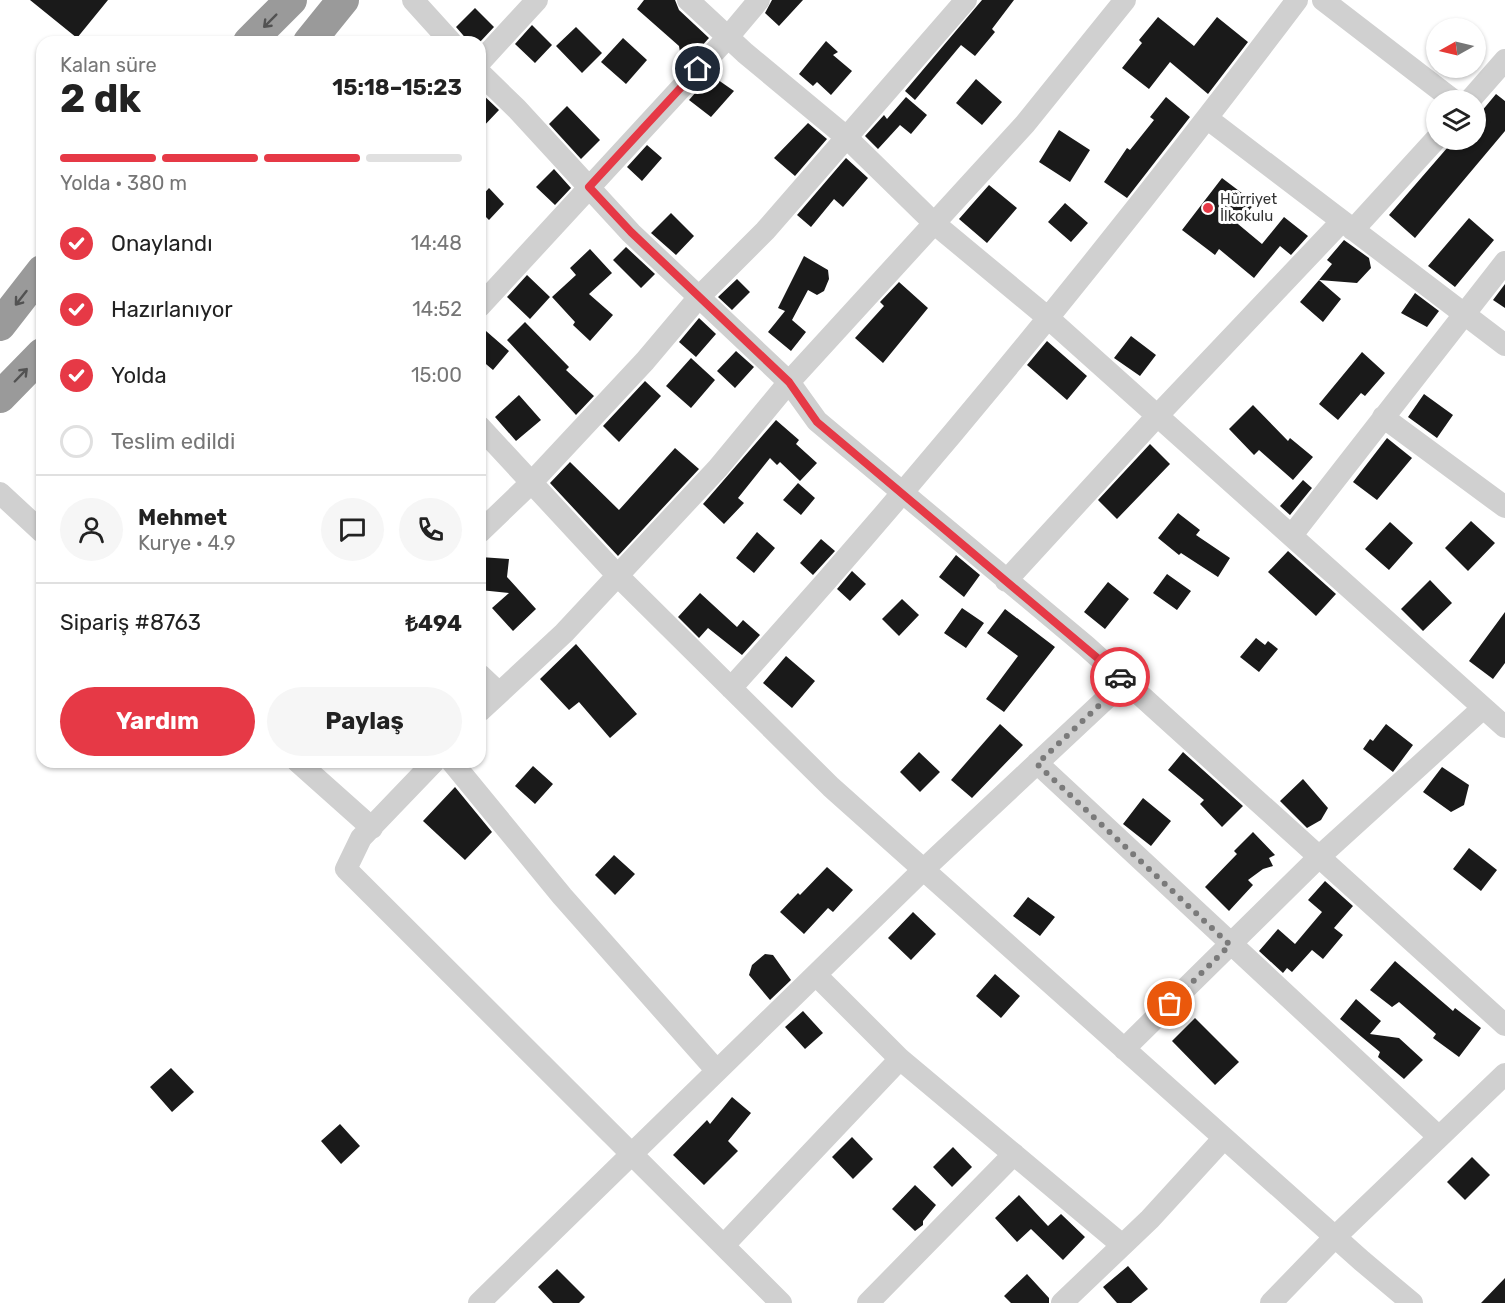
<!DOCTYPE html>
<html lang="tr">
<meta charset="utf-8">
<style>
body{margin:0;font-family:Rubik,sans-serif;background:#f6f6f6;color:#222;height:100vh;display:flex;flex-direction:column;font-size:22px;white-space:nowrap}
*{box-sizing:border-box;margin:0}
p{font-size:20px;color:#767676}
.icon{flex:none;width:33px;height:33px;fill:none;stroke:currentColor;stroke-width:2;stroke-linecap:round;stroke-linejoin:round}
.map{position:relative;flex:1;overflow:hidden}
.details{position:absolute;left:36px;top:36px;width:450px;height:732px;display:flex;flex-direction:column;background:#fff;border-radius:18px;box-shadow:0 2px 4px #0004}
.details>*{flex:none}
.needle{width:39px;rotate:262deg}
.fabs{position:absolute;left:1426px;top:18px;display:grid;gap:12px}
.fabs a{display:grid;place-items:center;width:60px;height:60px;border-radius:50%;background:#fff;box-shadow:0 2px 4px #0004;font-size:30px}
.pin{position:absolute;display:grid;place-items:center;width:51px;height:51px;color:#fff;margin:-26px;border:3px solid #fff;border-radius:50%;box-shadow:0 2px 6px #0007}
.courier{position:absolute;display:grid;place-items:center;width:60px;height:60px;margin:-30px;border:4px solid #e63946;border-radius:50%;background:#fff;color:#222;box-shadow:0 2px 8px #0007}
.overview em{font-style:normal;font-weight:700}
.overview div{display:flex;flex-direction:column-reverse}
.overview{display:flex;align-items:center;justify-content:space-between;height:102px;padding:0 24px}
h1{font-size:39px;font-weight:700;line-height:45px}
.bar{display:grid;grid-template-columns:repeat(4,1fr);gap:9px 6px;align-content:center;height:72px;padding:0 24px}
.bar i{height:8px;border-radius:4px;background:#e0e0e0}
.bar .selected{background:#e63946}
.bar p{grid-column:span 4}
.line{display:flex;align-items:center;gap:15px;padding:0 24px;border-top:2px solid #e0e0e0}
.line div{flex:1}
.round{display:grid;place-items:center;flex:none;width:63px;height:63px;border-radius:32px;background:#f6f6f6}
ol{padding:0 24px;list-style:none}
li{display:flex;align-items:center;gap:18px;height:66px}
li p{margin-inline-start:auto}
li .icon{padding:6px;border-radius:50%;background:#e63946;color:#fff;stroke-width:4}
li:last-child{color:#767676}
li i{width:33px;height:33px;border:3px solid #e0e0e0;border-radius:50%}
.cta{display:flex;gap:12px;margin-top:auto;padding:12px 24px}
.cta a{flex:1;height:69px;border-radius:36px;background:#e63946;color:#fff;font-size:24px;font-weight:700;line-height:69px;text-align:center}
.cta a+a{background:#f6f6f6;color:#222}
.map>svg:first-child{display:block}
.building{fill:#1a1a1a}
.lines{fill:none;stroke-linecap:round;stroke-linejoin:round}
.minor{stroke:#d0d0d0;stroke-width:22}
.highway{stroke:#9a9a9a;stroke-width:32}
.oneway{stroke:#525252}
.done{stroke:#7a7a7a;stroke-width:6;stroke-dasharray:0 10.8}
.route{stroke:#e63946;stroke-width:8}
.poi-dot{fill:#e63946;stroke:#fff;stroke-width:2}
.labels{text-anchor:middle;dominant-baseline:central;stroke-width:6;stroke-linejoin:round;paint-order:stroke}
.poi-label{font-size:15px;fill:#333;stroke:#fff;text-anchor:start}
</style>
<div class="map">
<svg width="1505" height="1303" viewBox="0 0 1505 1303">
<rect width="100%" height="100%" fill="#fff"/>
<path class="building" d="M30 0H108L77 38Z
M644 0H675L679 10 709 38 689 60 680 52 679 46 637 9Z
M772 0H803L779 26 765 13Z
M982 0H1014L992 29 995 32 975 56 961 45 915 100 905 91Z
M475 8 494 27 480 42H469L456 27Z
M1158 17 1194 46 1217 17 1248 42 1208 94 1170 62 1149 89 1122 68 1142 43 1139 40Z
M532 25 552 45 535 63 515 44Z
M576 27 602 53 582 73 556 46Z
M623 38 647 60 626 84 601 62Z
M826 41 838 52 833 55 852 71 831 95 817 82 813 86 799 74Z
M711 75 734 91 711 117 689 100Z
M976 79 1002 102 982 125 956 103Z
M480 92 499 110 480 130Z
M1496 94 1505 101V131L1415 238 1389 215 1454 140H1476V118Z
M906 97 927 115 911 134 900 125 878 149 865 136 884 115 887 119Z
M1166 97 1190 117 1127 198 1104 182 1127 148 1130 150 1154 120 1150 117Z
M567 106 600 140 581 159 549 124Z
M808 123 827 139 795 176 774 158Z
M1059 130 1090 150 1070 182 1039 162Z
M647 145 662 158 642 181 627 167Z
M846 158 868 178 843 207 834 199 811 227 797 215Z
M554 169 571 188 555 205 536 187Z
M1222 178 1255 203 1238 224 1262 244 1284 217 1308 236 1291 255 1280 246 1254 278 1219 249 1215 255 1182 230Z
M989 185 1017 208 987 243 959 219Z
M489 188 504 204 489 220 480 211V198Z
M1065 203 1088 223 1071 242 1048 222Z
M671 213 694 236 676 255 651 233Z
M1469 218 1494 240 1455 287 1428 266Z
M1344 240 1369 258 1371 268 1357 283 1319 280 1332 264 1327 260Z
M626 247 655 274 641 288 613 260Z
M590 249 612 273 589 294 613 315 590 341 573 325 575 322 552 297 576 275 570 268Z
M804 256 828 270 829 279 824 291 817 295 808 290 792 320 806 332 791 351 768 332 785 311 778 308Z
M527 275 550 297 530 319 507 297Z
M737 279 750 292 732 310 718 297Z
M1319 280 1341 299 1323 322 1300 302Z
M899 282 928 308 883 363 855 338 884 306 880 302Z
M1505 284V308L1493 300Z
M1415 293 1439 311 1427 327 1401 313Z
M699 318 716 334 696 357 679 342Z
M525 322 569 367 566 370 594 396 576 415 507 340Z
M486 331 509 351 493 370 480 359V338Z
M1131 336 1156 355 1140 376 1114 358Z
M1047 341 1087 376 1067 400 1027 365Z
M736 351 754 367 735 388 717 371Z
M1362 352 1385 373 1365 396 1361 393 1338 420 1319 404Z
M691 358 715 380 691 408 666 386Z
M645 381 661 396 619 442 603 426Z
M1424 394 1453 415 1437 438 1408 417Z
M519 395 541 420 516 441 495 417Z
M1253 405 1288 441 1290 438 1313 457 1293 480 1259 450 1254 455 1229 429Z
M776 420 799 440 796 444 817 463 800 481 780 462 777 465 770 458 738 498 744 503 724 524 703 504Z
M1387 438 1412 458 1377 500 1353 482Z
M1150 444 1170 464 1117 519 1098 500Z
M675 448 699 469 618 556 550 483 570 462 619 510Z
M1303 480 1312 488 1290 515 1280 506Z
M798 483 815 498 801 515 783 500Z
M1178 513 1200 530 1196 535 1230 558 1218 577 1181 553 1179 555 1158 538Z
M1471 521 1495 543 1468 571 1445 548Z
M1390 522 1413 543 1389 570 1365 549Z
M757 532 775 548 754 573 736 558Z
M821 539 835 551 813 575 800 563Z
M1288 551 1336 594 1316 616 1268 572Z
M956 555 980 575 964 597 939 577Z
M480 557 509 559 507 577 536 609 513 631 492 608 509 593 480 590Z
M852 571 866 584 850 601 837 589Z
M1167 574 1191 591 1177 610 1153 593Z
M1430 580 1452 603 1423 631 1401 609Z
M1108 582 1129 599 1105 629 1084 612Z
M700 593 737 627 743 620 760 635 742 655 708 628 699 638 678 617Z
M902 599 919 615 899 636 882 619Z
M962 608 984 623 966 648 944 633Z
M1005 609 1055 647 1004 712 986 699 1018 656 987 633Z
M1505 612V663L1493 679 1469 661Z
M1256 638 1265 645 1268 641 1278 649 1259 672 1240 657Z
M576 644 637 714 610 738 579 702 569 710 540 679Z
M786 656 815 681 792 708 763 683Z
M1000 724 1023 745 972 798 951 780Z
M1386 724 1413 745 1393 772 1363 749 1370 739 1373 741Z
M919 752 940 772 920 792 900 772Z
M1183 752 1243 806 1222 827 1200 804 1204 800 1168 770Z
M533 766 553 784 535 804 515 786Z
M1442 767 1469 785 1464 805 1451 812 1423 792Z
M1303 779 1328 808 1321 820 1307 828 1280 801Z
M455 787 492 832 465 860 423 821Z
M1143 798 1171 821 1151 846 1123 824Z
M1253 832 1275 855 1269 858 1273 866 1263 869 1248 880 1253 885 1229 911 1205 887 1237 854 1234 851Z
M1469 848 1497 870 1481 891 1453 869Z
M614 855 635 874 615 895 595 875Z
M827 867 853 890 833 912 828 908 804 934 780 912 798 893 800 895Z
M1325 881 1353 906 1334 928 1343 935 1323 959 1312 950 1292 972 1287 968 1283 973 1259 951 1278 929 1295 944 1322 912 1308 900Z
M1028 897 1055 917 1040 936 1013 916Z
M913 912 936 934 911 960 888 938Z
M765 954 773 955 791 980 770 1000 749 975 752 965Z
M1395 961 1453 1011 1455 1008 1481 1028 1459 1057 1433 1038 1436 1034 1399 1002 1392 1007 1370 990Z
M995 974 1020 996 1001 1018 976 996Z
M1356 999 1381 1021 1370 1034 1399 1038 1423 1060 1404 1079 1378 1057 1380 1052 1340 1019Z
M803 1011 823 1033 805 1049 785 1027Z
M1195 1018 1239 1062 1215 1085 1172 1041Z
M171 1068 194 1092 172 1112 150 1087Z
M732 1097 751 1113 728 1141 738 1151 704 1185 673 1155 707 1120 710 1124Z
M340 1124 360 1146 341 1164 321 1141Z
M852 1137 873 1159 853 1179 832 1157Z
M953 1147 972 1167 952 1187 933 1167Z
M1472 1157 1490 1175 1465 1200 1447 1182Z
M915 1185 936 1205 923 1221V1225L915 1231 892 1209Z
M1019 1195 1048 1226 1061 1214 1085 1237 1063 1260 1031 1229 1017 1242 995 1218Z
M1128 1266 1148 1289 1131 1303H1117L1103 1287Z
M557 1269 585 1297 579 1303H553L538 1287Z
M1027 1274 1049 1298V1303H1011L1004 1296Z
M1505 1278V1303H1481Z"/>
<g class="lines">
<path class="minor" d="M413 0 451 42
M688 0 745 53 845 136 935 224 1047 317 1505 727
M1323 0 1453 100
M480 62 537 0
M480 73 517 109 631 233 789 382 817 421 1086 646 1505 1025
M1470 100 1505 60
M1208 119 1505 345
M1353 230 1437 138
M480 306 728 37 759 0
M1383 417 1505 507
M480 427 619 577 831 787 1362 1261 1412 1303
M0 493 42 532
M480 532 532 482 645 361 699 297 765 231 966 0
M1292 535 1505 262
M1006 581 1158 415 1342 221
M480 675 498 692
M731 688C930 468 1118 237 1297 0
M480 711 564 633 718 468 789 382 1025 124 1125 0
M298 762 372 828
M434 762 361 838 346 869 781 1303
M452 762 562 896 717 1071
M1037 763 1439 1137
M816 975 900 1059 1122 1245
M1124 1049 1320 856 1483 708
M724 1245 900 1059
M479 1303 924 869 1125 681
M868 1303 1014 1154
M1062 1303 1150 1219 1224 1138
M1271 1303 1335 1237 1505 1074"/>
<path class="highway" d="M249 42 291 0
M309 42 343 0
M0 325 42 271
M0 397 42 354"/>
</g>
<defs><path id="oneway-shaft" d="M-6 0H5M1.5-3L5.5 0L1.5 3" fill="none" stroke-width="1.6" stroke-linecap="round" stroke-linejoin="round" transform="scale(1.5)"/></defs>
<g class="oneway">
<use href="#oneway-shaft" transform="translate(270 21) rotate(135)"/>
<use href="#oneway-shaft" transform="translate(21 298) rotate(128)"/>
<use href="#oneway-shaft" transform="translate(21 375) rotate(-46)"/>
</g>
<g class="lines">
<path class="done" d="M1120 677 1125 681 1037 764 1230 945 1170 1004"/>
<path class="route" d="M698 69 589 187 631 232 789 382 817 422 1120 677"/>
</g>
<circle class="poi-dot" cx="1208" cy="208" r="6"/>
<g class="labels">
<g class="poi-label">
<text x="1220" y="199">Hürriyet<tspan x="1220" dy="17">İlkokulu</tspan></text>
</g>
</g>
</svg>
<div class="fabs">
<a><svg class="needle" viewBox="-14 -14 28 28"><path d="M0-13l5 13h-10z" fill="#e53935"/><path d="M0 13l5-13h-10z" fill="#767676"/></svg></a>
<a><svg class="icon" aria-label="layers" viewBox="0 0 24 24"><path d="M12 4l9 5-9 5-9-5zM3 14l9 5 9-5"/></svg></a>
</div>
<div class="pin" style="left:1170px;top:1004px;background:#ea580c"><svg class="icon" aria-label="bag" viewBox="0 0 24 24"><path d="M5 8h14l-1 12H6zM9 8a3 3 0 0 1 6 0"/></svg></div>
<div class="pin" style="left:698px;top:69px;background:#1f2937"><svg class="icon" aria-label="home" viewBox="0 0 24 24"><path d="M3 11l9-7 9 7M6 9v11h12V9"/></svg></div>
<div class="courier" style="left:1120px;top:677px"><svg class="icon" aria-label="car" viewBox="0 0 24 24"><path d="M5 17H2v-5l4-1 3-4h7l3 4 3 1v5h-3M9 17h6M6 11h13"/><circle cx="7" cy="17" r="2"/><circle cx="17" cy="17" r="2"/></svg></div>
<section class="details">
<div class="overview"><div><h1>2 dk</h1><p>Kalan süre</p></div><em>15:18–15:23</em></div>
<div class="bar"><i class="selected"></i><i class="selected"></i><i class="selected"></i><i></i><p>Yolda · 380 m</p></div>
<ol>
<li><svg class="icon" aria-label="check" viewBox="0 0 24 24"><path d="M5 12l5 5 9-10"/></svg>Onaylandı<p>14:48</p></li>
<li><svg class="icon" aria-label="check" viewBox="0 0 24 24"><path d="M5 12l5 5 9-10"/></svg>Hazırlanıyor<p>14:52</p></li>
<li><svg class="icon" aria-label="check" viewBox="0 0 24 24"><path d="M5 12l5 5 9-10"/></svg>Yolda<p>15:00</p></li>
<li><i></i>Teslim edildi</li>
</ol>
<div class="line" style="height:108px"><a class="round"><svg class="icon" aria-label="person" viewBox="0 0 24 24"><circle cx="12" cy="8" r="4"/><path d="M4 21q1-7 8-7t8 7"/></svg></a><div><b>Mehmet</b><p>Kurye · 4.9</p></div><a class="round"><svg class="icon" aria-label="chat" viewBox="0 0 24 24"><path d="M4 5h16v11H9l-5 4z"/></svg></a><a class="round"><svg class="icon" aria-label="phone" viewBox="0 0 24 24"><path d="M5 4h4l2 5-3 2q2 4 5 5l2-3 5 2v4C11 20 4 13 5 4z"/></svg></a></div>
<div class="line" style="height:78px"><div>Sipariş #8763</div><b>₺494</b></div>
<div class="cta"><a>Yardım</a><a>Paylaş</a></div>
</section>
</div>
